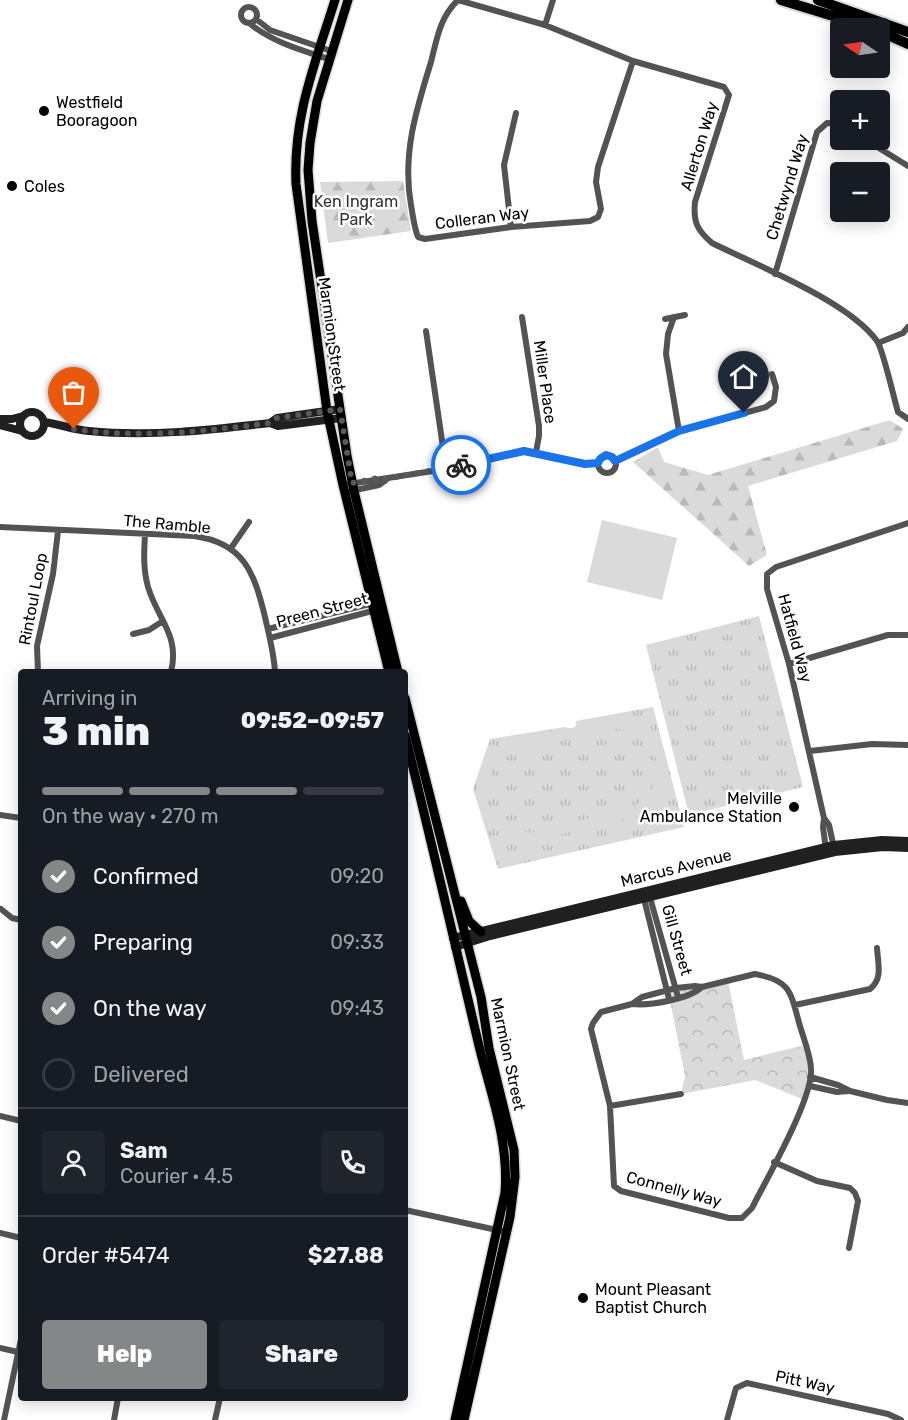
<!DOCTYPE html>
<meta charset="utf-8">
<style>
body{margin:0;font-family:Rubik,sans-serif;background:#20242c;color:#f1f3f6;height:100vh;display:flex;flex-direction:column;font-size:22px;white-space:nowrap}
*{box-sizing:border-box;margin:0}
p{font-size:20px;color:#9ea1a6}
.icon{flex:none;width:33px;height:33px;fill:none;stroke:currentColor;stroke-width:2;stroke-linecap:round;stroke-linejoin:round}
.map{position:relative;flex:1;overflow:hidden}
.sheet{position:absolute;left:18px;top:669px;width:390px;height:732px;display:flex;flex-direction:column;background:#171b24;border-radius:6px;box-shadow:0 3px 15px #0003}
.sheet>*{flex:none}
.needle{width:39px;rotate:283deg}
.fabs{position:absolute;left:830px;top:18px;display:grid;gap:12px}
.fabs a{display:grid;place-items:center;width:60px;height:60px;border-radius:6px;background:#171b24;box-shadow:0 3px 15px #0003;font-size:30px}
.pin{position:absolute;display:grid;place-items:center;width:51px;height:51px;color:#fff;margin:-62px -26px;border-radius:50% 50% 50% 0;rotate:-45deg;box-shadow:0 0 6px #0007}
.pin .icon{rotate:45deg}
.courier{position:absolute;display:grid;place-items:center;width:60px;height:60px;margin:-30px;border:4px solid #1a73e8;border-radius:50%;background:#fff;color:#222;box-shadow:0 2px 8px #0007}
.overview em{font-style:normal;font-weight:800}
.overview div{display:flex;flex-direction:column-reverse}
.overview{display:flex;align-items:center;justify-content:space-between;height:102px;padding:0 24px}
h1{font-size:39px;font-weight:800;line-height:45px}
.bar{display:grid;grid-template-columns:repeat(4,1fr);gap:9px 6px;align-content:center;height:72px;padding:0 24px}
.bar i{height:8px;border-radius:4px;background:#363941}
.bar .current{background:#858687}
.bar p{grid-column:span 4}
.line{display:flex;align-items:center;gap:15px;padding:0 24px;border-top:2px solid #363941}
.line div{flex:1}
.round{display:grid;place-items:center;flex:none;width:63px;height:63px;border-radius:6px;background:#20242c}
ol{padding:0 24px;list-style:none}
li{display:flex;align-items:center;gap:18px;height:66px}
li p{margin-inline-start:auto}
li .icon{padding:6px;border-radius:50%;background:#858687;color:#fff;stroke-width:4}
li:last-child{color:#9ea1a6}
li i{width:33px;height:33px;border:3px solid #363941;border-radius:50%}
.button{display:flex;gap:12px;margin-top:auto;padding:12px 24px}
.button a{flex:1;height:69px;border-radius:6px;background:#858687;color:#fff;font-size:24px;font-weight:800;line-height:69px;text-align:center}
.button a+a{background:#20242c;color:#f1f3f6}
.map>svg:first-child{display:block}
.grass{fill:url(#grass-tufts)}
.forest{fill:url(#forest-firs)}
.park{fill:url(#park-crowns)}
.pitch{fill:#dadada;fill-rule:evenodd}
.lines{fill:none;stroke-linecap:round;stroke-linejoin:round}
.primary-casing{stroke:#dbdbdb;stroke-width:12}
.highway-casing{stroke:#dbdbdb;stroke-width:14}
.street{stroke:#535353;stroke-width:6}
.secondary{stroke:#202020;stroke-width:8}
.primary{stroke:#000;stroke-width:9}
.highway{stroke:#000;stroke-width:10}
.done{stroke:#595959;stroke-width:6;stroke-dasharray:0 10.8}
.route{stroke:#1a73e8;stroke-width:8}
.poi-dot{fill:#000;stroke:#fff;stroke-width:2}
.labels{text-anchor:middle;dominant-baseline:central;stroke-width:5;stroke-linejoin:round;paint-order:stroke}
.poi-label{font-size:16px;fill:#000;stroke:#fff;text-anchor:start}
.street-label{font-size:16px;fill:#000;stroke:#fff}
.park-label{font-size:16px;fill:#313131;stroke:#fff}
</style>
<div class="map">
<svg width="908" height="1420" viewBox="0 0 908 1420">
<defs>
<pattern id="grass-tufts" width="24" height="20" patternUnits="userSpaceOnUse" patternTransform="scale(1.5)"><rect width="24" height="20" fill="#dadada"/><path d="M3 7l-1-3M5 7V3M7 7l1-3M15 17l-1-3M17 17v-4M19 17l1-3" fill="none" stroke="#b9b9b9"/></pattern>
<pattern id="forest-firs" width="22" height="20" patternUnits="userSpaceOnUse" patternTransform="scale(1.5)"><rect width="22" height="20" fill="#dadada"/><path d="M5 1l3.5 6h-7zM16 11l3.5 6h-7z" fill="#b9b9b9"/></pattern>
<pattern id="park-crowns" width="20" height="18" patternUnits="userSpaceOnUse" patternTransform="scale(1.5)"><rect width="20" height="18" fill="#dadada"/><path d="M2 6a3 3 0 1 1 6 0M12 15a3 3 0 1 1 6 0" fill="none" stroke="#b9b9b9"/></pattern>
</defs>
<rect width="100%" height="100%" fill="#fff"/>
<path class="grass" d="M759 616 803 787 689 815 646 645Z
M653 707 684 827 498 869 473 789 490 739 565 727 575 730 576 721Z"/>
<path class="forest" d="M403 181 411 231 328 243 320 182Z
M890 420 903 429 897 441 748 486 767 555 749 566 633 462 658 447 664 462 708 475Z"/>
<path class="park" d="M728 981 744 1060 805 1045 811 1069 805 1100 755 1080 681 1094 685 1076 668 990Z"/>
<path class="pitch" d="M602 520 677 538 662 600 587 582Z
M610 719C670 716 687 791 633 817L538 840 523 841 507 837 494 829 484 817 478 802 477 787 481 771 489 758 501 748 515 741ZM612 729C661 727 675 787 631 808 609 813 586 819 563 825 550 828 536 834 522 832 477 826 475 767 516 752Z"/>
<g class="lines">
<defs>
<path id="primary" d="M335 0C315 64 293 116 296 184L327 411 343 485 389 672
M348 0 317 101 310 143 308 170 312 221 347 456 354 491 398 672
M405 698 481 997 489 1048 514 1150 515 1177 510 1217 464 1420
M405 735C431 839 455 945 480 1050 492 1097 509 1143 505 1193L455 1420
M461 901 469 921 481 932"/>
<path id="highway" d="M781 0 872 28
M818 0 908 32
M879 31 908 44"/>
</defs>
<use href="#primary" class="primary-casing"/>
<use href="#highway" class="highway-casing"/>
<path class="street" d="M241 15a8 8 0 1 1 16 0a8 8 0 1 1-16 0Z
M256 19 270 30 331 51
M249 23C272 42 301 50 329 59
M545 25 553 0
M633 61 598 167 596 182 601 209 598 217 590 221 511 227 425 239 418 237C414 227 413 216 411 205 402 155 416 110 431 62 437 38 440 17 458 0L545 25 633 61 724 87 729 95 695 202C693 222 697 230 712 243 758 266 848 301 877 341 883 349 894 399 898 412L908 419
M866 140 908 166
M511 227 504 165 516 113
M775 274 817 132 827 123 840 124
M522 317 539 426V436L536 452
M674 317 668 334 666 354 679 431
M665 319 685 315
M426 331 446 468
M878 343 903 333 908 327
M598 464a9 9 0 1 1 18 0a9 9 0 1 1-18 0Z
M615 461 679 431 766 407 774 401 776 387 772 374
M349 484 433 471 524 451 585 464 598 463
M351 491 379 485 386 480
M0 527 194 536C244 543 254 572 265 617 269 635 274 653 275 672
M145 534C144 552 143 569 148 587 158 620 180 635 171 672
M231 548 249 522
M268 629 374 603
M133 634 149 630 163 621
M270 638 376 610
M789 664 888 635H908
M38 672 37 646 53 574 58 531
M810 751 872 744 908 745
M0 815 21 818
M824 818 823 827 826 850
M834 848 829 825 824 818 789 664 767 589V574L776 567 908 523
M649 894 678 997
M643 895 669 999
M1 909 12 918 21 920
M755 974C787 980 790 988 798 1019 802 1035 810 1052 811 1068 814 1097 767 1178 752 1208L742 1218H729L621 1191 614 1186 610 1106 591 1029 593 1023 601 1012 632 1004 642 997 676 988 695 986 702 987Z
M632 1004C650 1006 689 999 702 987
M795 1005 870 989C883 979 878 964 877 948
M810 1077 838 1085 850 1091 887 1100 908 1103
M810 1086 837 1092 849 1091
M610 1106 681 1094
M0 1116 21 1121
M774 1162 817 1181 850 1188 855 1193 858 1201 849 1248
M405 1210 506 1232
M0 1233 21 1238
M0 1348 18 1352
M4 1420 21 1339
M114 1420 118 1398
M215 1420 220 1398
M727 1420 736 1388 747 1383 888 1414 901 1420"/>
<path class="secondary" d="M20 424a12 12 0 1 1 24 0a12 12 0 1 1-24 0Z
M0 419H12L23 416
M44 422C59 424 74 430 89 431 150 437 210 430 270 423L277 418 340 409
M270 423 278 426 341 418
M0 425 22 431
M453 938 834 845 882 840 908 841
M455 947 490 936 835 852 883 847 908 848"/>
<use href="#primary" class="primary"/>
<use href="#highway" class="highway"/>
</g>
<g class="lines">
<path class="done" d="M74 429C139 439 205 431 270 423L277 418 340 409 352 483 378 478 386 479 461 465"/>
<path class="route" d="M461 465 524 451 585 464 598 463 600 459 606 455 612 457 615 461 679 431 744 413"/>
</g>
<g class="poi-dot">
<circle cx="44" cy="111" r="6"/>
<circle cx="12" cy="186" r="6"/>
<circle cx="794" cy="807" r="6"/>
<circle cx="583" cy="1298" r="6"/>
</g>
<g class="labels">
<g class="poi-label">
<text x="56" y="102">Westfield<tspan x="56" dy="18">Booragoon</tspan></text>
<text x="24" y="186">Coles</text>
<text x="782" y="798" text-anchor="end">Melville<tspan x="782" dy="18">Ambulance Station</tspan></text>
<text x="595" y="1289">Mount Pleasant<tspan x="595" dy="18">Baptist Church</tspan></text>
</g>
<g class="street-label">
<text transform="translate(699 146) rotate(-73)">Allerton Way</text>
<text transform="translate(787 187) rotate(-73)">Chetwynd Way</text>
<text transform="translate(482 218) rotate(-7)">Colleran Way</text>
<text transform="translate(332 334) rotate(82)">Marmion Street</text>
<text transform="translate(545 382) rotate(82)">Miller Place</text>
<text transform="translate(167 524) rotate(5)">The Ramble</text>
<text transform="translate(33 599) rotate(-79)">Rintoul Loop</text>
<text transform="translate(322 610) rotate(-15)">Preen Street</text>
<text transform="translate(795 638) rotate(75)">Hatfield Way</text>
<text transform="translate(676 868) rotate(-14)">Marcus Avenue</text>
<text transform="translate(677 940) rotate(74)">Gill Street</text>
<text transform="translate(508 1054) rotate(78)">Marmion Street</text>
<text transform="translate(674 1189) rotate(15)">Connelly Way</text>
<text transform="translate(805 1382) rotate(12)">Pitt Way</text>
</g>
<g class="park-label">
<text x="356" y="201">Ken Ingram<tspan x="356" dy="18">Park</tspan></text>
</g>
</g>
</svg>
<div class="fabs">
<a><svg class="needle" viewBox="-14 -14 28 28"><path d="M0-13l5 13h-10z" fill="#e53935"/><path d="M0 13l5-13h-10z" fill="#9ea1a6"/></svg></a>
<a>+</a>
<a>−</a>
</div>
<div class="pin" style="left:74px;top:429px;background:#ea580c"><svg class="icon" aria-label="bag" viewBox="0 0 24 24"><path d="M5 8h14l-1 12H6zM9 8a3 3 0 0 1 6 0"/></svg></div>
<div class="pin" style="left:744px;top:413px;background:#1f2937"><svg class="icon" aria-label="home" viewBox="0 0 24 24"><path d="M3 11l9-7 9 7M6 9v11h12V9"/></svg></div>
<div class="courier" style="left:461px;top:465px"><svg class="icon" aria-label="bike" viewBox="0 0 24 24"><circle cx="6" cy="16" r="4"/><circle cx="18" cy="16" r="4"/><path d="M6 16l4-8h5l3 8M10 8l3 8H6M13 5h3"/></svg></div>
<section class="sheet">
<div class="overview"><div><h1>3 min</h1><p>Arriving in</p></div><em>09:52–09:57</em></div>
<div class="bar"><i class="current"></i><i class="current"></i><i class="current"></i><i></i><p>On the way · 270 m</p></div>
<ol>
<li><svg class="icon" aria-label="check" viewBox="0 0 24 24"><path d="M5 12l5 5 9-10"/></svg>Confirmed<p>09:20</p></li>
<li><svg class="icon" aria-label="check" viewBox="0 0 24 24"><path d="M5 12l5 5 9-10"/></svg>Preparing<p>09:33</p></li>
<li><svg class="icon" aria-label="check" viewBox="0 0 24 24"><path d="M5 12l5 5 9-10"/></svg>On the way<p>09:43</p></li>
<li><i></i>Delivered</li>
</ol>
<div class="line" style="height:108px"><a class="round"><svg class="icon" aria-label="person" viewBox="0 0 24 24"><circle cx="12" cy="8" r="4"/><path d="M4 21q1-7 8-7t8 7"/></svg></a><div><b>Sam</b><p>Courier · 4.5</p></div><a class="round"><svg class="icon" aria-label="phone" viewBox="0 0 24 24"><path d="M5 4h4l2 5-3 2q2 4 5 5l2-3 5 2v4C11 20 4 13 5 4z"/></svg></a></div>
<div class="line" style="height:78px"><div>Order #5474</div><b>$27.88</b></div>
<div class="button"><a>Help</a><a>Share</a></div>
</section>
</div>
